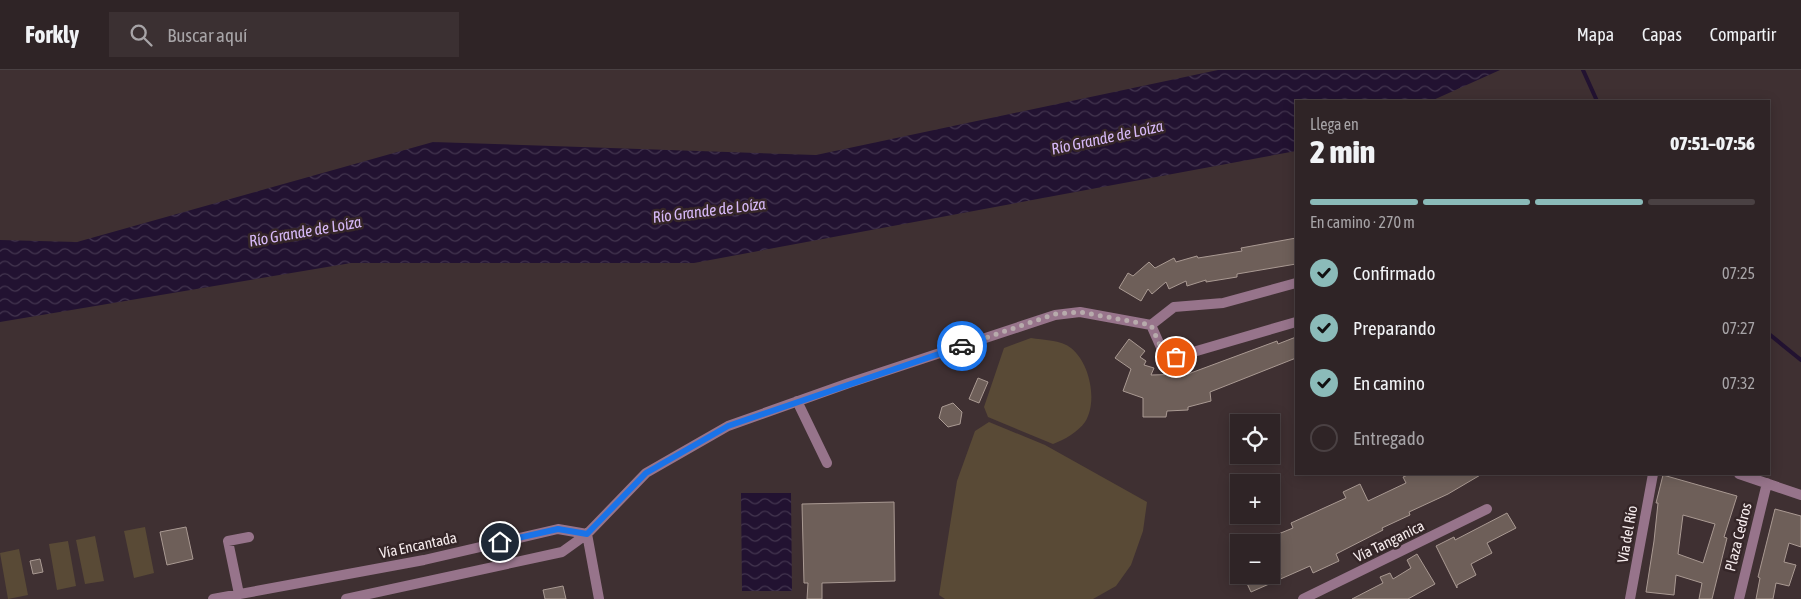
<!DOCTYPE html>
<html lang="es">
<meta charset="utf-8">
<style>
body{margin:0;font-family:"Asap Condensed",sans-serif;background:#3b3032;color:#f1f3f6;height:100vh;display:flex;flex-direction:column;font-size:19px;white-space:nowrap}
*{box-sizing:border-box;margin:0}
p{font-size:16px;color:#a7a4a7}
.icon{flex:none;width:28px;height:28px;fill:none;stroke:currentColor;stroke-width:2;stroke-linecap:round;stroke-linejoin:round}
.map{position:relative;flex:1;overflow:hidden}
.side{position:absolute;left:1295px;top:30px;width:475px;height:375px;display:flex;flex-direction:column;background:#2f2426;border-radius:0px;box-shadow:0 2px 12px #0003,0 0 0 1px #4a4143}
.side>*{flex:none}
.tools{position:absolute;left:1230px;top:344px;display:grid;gap:10px}
.tools a{display:grid;place-items:center;width:50px;height:50px;border-radius:0px;background:#2f2426;box-shadow:0 2px 12px #0003,0 0 0 1px #4a4143;font-size:25px}
.pin{position:absolute;display:grid;place-items:center;width:42px;height:42px;color:#fff;margin:-21px;border:2px solid #fff;border-radius:50%;box-shadow:0 1px 5px #0007}
.courier{position:absolute;display:grid;place-items:center;width:50px;height:50px;margin:-25px;border:4px solid #1a73e8;border-radius:50%;background:#fff;color:#222;box-shadow:0 1px 6px #0007}
.summary em{font-style:normal;font-weight:800}
.summary div{display:flex;flex-direction:column-reverse}
.summary{display:flex;align-items:center;justify-content:space-between;height:85px;padding:0 15px}
h1{font-size:32px;font-weight:800;line-height:38px}
.bar{display:grid;grid-template-columns:repeat(4,1fr);gap:8px 5px;align-content:center;height:60px;padding:0 15px}
.bar i{height:6px;border-radius:4px;background:#4a4143}
.bar .on{background:#8bbbb9}
.bar p{grid-column:span 4}
ol{padding:0 15px;list-style:none}
li{display:flex;align-items:center;gap:15px;height:55px}
li p{margin-inline-start:auto}
li .icon{padding:5px;border-radius:50%;background:#8bbbb9;color:#111;stroke-width:4}
li:last-child{color:#a7a4a7}
li i{width:28px;height:28px;border:2px solid #4a4143;border-radius:50%}
header{display:flex;align-items:center;gap:30px;box-sizing:border-box;height:70px;padding:0 25px;background:#2f2426;border-bottom:1px solid #4a4143}
header strong{font-size:24px}
nav{display:flex;gap:28px;margin-inline-start:auto;font-size:18px}
.search{width:350px;height:45px;background:#3b3032;display:flex;align-items:center;gap:12px;box-sizing:border-box;padding:0 18px;border-radius:0px;color:#a7a4a7;font-size:19px}
.map>svg:first-child{display:block}
.pitch{fill:#594a36}
.water{fill:url(#water-waves)}
.lines{fill:none;stroke-linecap:round;stroke-linejoin:round}
.stream{stroke:#221231;stroke-width:4}
.building{fill:#6e5f59;stroke:#aa9a93;fill-rule:evenodd}
.minor{stroke:#97748b;stroke-width:10}
.done{stroke:#b7abac;stroke-width:5;stroke-dasharray:0 9}
.route{stroke:#1a73e8;stroke-width:6}
.labels{text-anchor:middle;dominant-baseline:central;stroke-width:5;stroke-linejoin:round;paint-order:stroke}
.street-label{font-size:15px;fill:#f7edee;stroke:#352628}
.water-label{font-size:16px;font-style:italic;fill:#d7b9f8;stroke:#352628}
</style>
<header>
<strong>Forkly</strong>
<div class="search"><svg class="icon" aria-label="search" viewBox="0 0 24 24"><circle cx="10" cy="10" r="6"/><path d="M15 15l6 6"/></svg>Buscar aquí</div>
<nav><a>Mapa</a><a>Capas</a><a>Compartir</a></nav>
</header>
<div class="map">
<svg width="1801" height="529" viewBox="0 0 1801 529">
<defs>
<pattern id="water-waves" width="16" height="10" patternUnits="userSpaceOnUse" patternTransform="scale(1.25)"><rect width="16" height="10" fill="#221231"/><path d="M0 5q4-4 8 0t8 0" fill="none" stroke="#43354f"/></pattern>
</defs>
<rect width="100%" height="100%" fill="#3f3032"/>
<path class="pitch" d="M1031 268C1043 270 1061 270 1071 278 1090 293 1098 332 1085 352 1078 362 1064 370 1053 374L988 347 984 337 1004 278Z
M989 352 1045 375 1147 432 1143 461 1131 495 1116 516 1093 529H945L939 525 957 411 975 361Z
M145 457 154 503 134 508 124 461Z
M95 466 104 511 85 514 76 470Z
M68 471 76 516 57 520 49 474Z
M19 479 28 525 8 529 0 483Z"/>
<path class="water" d="M1218 0H1500L1431 31H1296V81L694 193H351L0 252V170L77 172 433 72 816 85Z
M741 423H791L792 521H742Z"/>
<g class="lines">
<path class="stream" d="M1583 0 1597 31
M1769 264 1801 290"/>
</g>
<path class="building" d="M1296 168V194L1237 204V207L1206 212V210L1187 216 1186 211 1169 219 1166 212 1152 224 1148 219 1141 231 1119 218 1128 203 1133 206 1149 192 1155 198 1174 188 1176 192 1197 186 1198 188 1242 181 1241 178Z
M1296 267V288L1210 322 1211 331 1188 337V340L1167 341 1166 347H1143V328L1123 321 1131 299 1115 288 1129 269 1145 281 1140 287 1146 291 1144 295 1154 298 1151 305 1188 304 1277 271 1278 274Z
M978 308 988 312 979 333 969 329Z
M953 333 962 342 960 354 948 357 939 348 942 337Z
M1410 404H1482L1448 424 1409 442 1410 445 1382 458 1383 460 1336 484 1339 491 1313 503 1310 496 1251 522 1243 505H1281L1271 482V467L1293 458 1291 453 1346 428 1343 422 1360 414 1368 431 1406 413 1403 407Z
M1663 405 1737 426 1724 467 1727 468 1712 529H1699L1702 513 1676 505 1674 525 1646 522 1654 471 1658 433H1656ZM1683 445 1715 454 1703 493 1678 484Z
M894 432 895 511 822 513V529H807L808 513H804L802 434Z
M1775 439 1801 446V477L1789 473 1784 492 1796 495 1789 516 1776 513 1773 529H1756L1760 508 1758 507Z
M1507 443 1516 458 1487 473 1492 483 1471 494 1476 505 1457 515V518L1436 476 1454 467 1455 470Z
M186 457 193 489 167 495 160 462Z
M1417 484 1435 514 1408 529H1352L1383 513 1380 507 1390 503 1393 509 1411 498 1407 490Z
M40 489 43 502 33 504 30 491Z
M563 516 566 529H545L543 520Z"/>
<g class="lines">
<path class="minor" d="M1151 255 1163 282 1176 287 1296 252
M797 331 827 393
M1739 404 1801 425
M587 464 599 529
M239 524 228 471 249 467
M213 529 424 490 558 459 587 464
M346 529 562 482 587 464 646 403 728 356 849 313 1055 245 1080 242 1151 255 1174 237 1223 233 1296 213
M1303 529 1487 439
M1630 529 1653 404
M1739 529 1767 413"/>
</g>
<g class="lines">
<path class="done" d="M962 276 1055 244 1080 242 1151 255 1163 282 1176 287"/>
<path class="route" d="M500 472 558 459 587 464 646 403 728 356 962 276"/>
</g>
<g class="labels">
<g class="street-label">
<text transform="translate(1627 464) rotate(-80)">Vía del Río</text>
<text transform="translate(1738 467) rotate(-76)">Plaza Cedros</text>
<text transform="translate(1389 471) rotate(-26)">Vía Tanganica</text>
<text transform="translate(418 475) rotate(-12)">Vía Encantada</text>
</g>
<g class="water-label">
<text transform="translate(1107 67) rotate(-12)">Río Grande de Loíza</text>
<text transform="translate(709 140) rotate(-7)">Río Grande de Loíza</text>
<text transform="translate(305 161) rotate(-10)">Río Grande de Loíza</text>
</g>
</g>
</svg>
<div class="tools">
<a><svg class="icon" aria-label="locate" viewBox="0 0 24 24"><circle cx="12" cy="12" r="6"/><path d="M12 2v4M12 18v4M2 12h4M18 12h4"/></svg></a>
<a>+</a>
<a>−</a>
</div>
<div class="pin" style="left:1176px;top:287px;background:#ea580c"><svg class="icon" aria-label="bag" viewBox="0 0 24 24"><path d="M5 8h14l-1 12H6zM9 8a3 3 0 0 1 6 0"/></svg></div>
<div class="pin" style="left:500px;top:472px;background:#1f2937"><svg class="icon" aria-label="home" viewBox="0 0 24 24"><path d="M3 11l9-7 9 7M6 9v11h12V9"/></svg></div>
<div class="courier" style="left:962px;top:276px"><svg class="icon" aria-label="car" viewBox="0 0 24 24"><path d="M5 17H2v-5l4-1 3-4h7l3 4 3 1v5h-3M9 17h6M6 11h13"/><circle cx="7" cy="17" r="2"/><circle cx="17" cy="17" r="2"/></svg></div>
<section class="side">
<div class="summary"><div><h1>2 min</h1><p>Llega en</p></div><em>07:51–07:56</em></div>
<div class="bar"><i class="on"></i><i class="on"></i><i class="on"></i><i></i><p>En camino · 270 m</p></div>
<ol>
<li><svg class="icon" aria-label="check" viewBox="0 0 24 24"><path d="M5 12l5 5 9-10"/></svg>Confirmado<p>07:25</p></li>
<li><svg class="icon" aria-label="check" viewBox="0 0 24 24"><path d="M5 12l5 5 9-10"/></svg>Preparando<p>07:27</p></li>
<li><svg class="icon" aria-label="check" viewBox="0 0 24 24"><path d="M5 12l5 5 9-10"/></svg>En camino<p>07:32</p></li>
<li><i></i>Entregado</li>
</ol>
</section>
</div>
